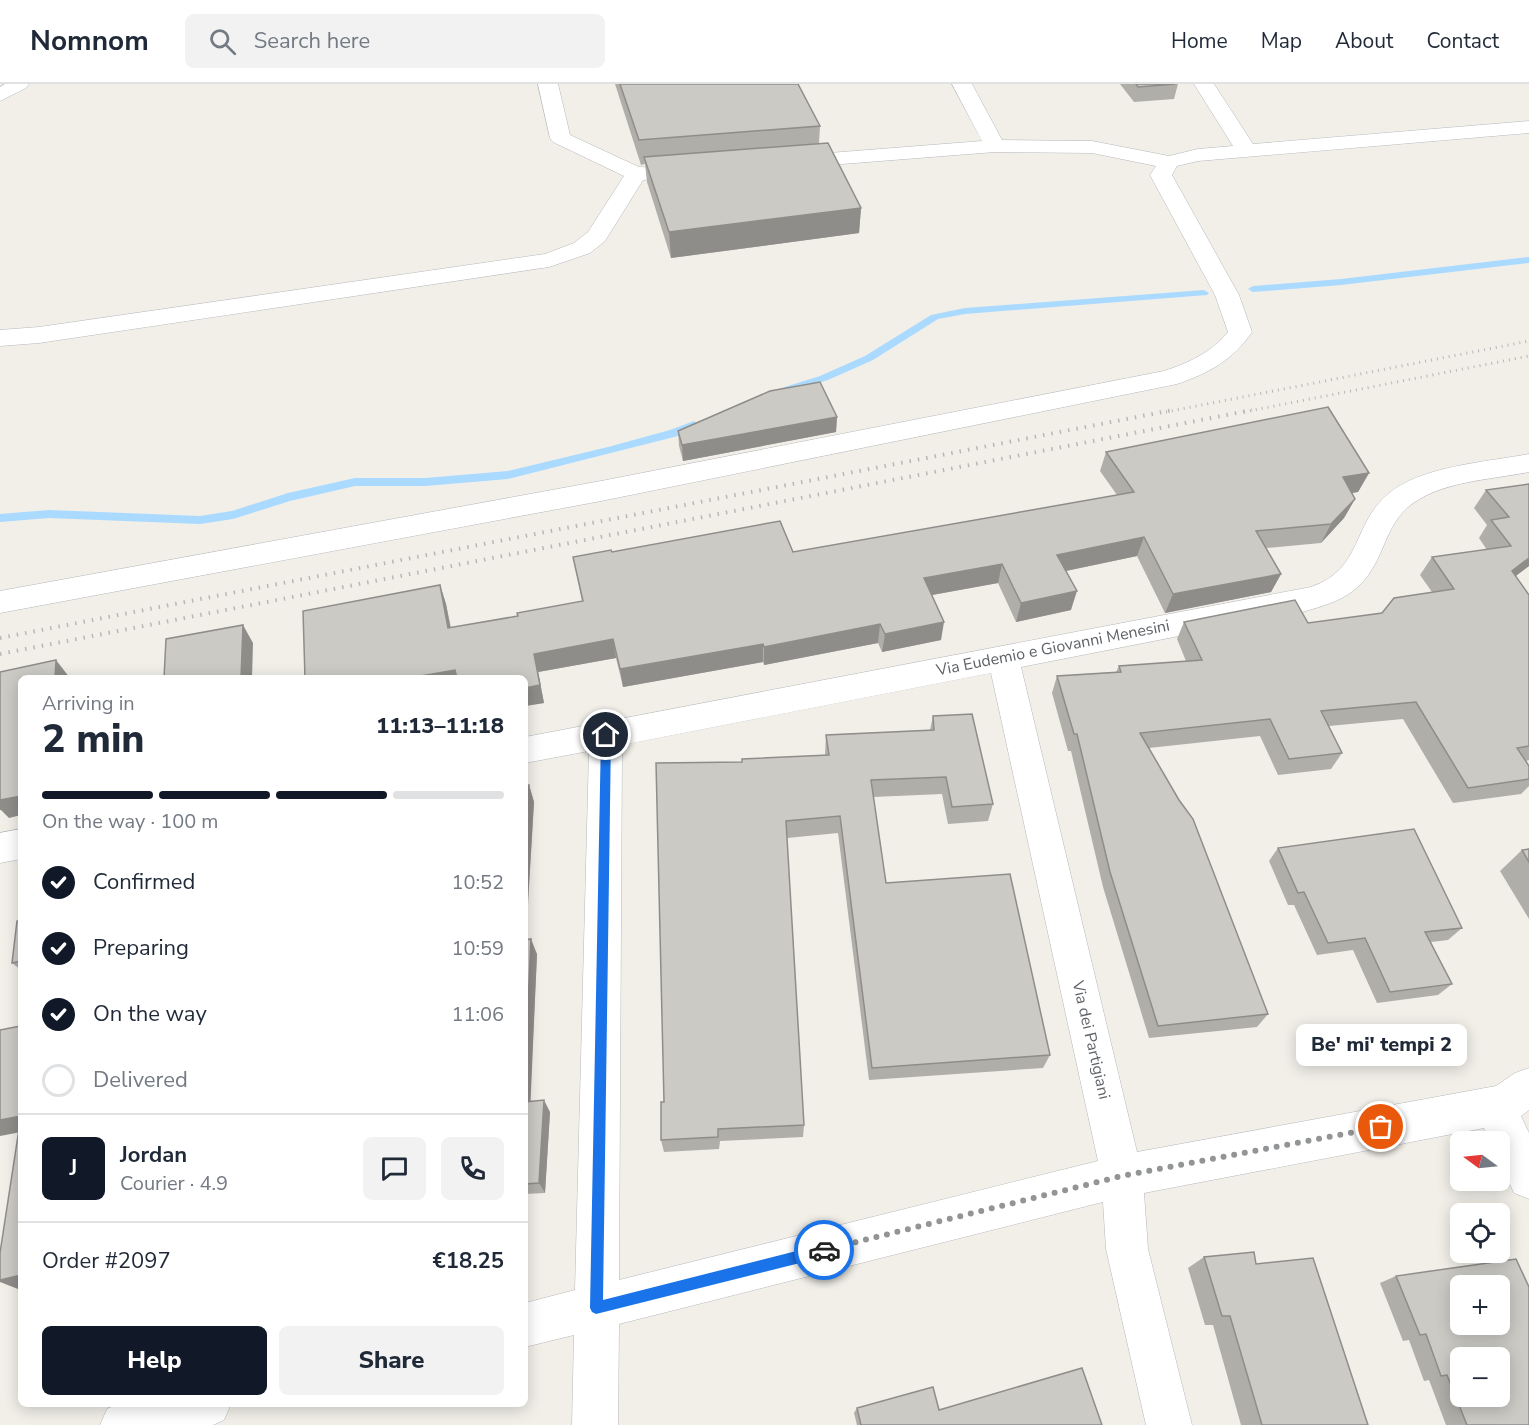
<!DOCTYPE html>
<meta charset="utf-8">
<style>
body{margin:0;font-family:"Nunito Sans",sans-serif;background:#f2f2f3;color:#1f2937;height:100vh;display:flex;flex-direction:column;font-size:22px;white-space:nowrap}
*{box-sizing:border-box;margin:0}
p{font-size:20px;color:#747a83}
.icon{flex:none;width:33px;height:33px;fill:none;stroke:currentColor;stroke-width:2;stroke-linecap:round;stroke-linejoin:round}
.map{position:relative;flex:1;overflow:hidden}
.drawer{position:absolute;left:18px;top:591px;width:510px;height:732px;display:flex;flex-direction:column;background:#fff;border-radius:9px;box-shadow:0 3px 15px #0003}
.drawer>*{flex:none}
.needle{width:39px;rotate:285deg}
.buttons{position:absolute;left:1450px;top:1047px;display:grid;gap:12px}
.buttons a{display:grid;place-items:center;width:60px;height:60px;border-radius:9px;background:#fff;box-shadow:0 3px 15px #0003;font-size:30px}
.pin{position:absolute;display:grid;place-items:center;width:51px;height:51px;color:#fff;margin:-26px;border:3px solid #fff;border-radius:50%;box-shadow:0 2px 6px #0007}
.courier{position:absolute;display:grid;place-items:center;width:60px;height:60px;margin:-30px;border:4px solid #1a73e8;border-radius:50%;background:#fff;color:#222;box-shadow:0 2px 8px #0007}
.bubble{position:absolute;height:42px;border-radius:9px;background:#fff;box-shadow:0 3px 15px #0003;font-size:20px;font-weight:800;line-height:42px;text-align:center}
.headline em{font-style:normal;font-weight:800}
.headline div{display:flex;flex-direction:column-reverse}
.headline{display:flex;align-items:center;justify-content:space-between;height:102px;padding:0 24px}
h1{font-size:39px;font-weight:800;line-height:45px}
.bar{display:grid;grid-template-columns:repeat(4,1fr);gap:9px 6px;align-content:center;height:72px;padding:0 24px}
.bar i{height:8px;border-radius:4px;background:#e0e1e3}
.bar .on{background:#111827}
.bar p{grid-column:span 4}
.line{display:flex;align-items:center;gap:15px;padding:0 24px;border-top:2px solid #e0e1e3}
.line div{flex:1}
.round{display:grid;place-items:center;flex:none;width:63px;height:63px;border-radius:9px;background:#f2f2f3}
ol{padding:0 24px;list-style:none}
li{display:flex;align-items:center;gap:18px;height:66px}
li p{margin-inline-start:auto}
li .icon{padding:6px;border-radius:50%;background:#111827;color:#fff;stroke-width:4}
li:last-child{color:#747a83}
li i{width:33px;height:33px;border:3px solid #e0e1e3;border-radius:50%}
.primary-button{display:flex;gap:12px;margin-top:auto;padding:12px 24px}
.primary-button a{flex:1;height:69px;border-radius:9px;background:#111827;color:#fff;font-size:24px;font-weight:800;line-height:69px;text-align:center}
.primary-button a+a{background:#f2f2f3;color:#1f2937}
header{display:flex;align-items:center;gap:36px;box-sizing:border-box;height:84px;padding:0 30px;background:#fff;border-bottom:2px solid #e0e1e3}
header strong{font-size:28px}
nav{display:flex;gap:33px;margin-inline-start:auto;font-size:21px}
.search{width:420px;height:54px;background:#f2f2f3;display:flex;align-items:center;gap:15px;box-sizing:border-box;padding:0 21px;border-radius:9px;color:#747a83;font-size:22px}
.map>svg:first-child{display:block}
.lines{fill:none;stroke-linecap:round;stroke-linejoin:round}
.stream{fill:#aadaff;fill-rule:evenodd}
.minor-casing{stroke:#b5b8bc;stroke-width:1}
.minor{fill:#fff;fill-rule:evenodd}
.rail-far1{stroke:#b6b7b8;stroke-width:3;stroke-dasharray:1 5;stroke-linecap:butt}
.rail{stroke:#b6b7b8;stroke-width:4;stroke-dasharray:1.5 7;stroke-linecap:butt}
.wall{fill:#afaea9}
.shaded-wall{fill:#8f8d8a}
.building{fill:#cccac5;stroke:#8f8d8a;stroke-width:1.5;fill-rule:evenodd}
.route{fill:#1a73e8}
.done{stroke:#929495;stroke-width:6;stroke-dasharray:0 10.8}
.labels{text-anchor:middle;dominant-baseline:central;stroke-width:5;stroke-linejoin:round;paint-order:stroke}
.street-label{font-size:16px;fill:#5f6368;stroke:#fff}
</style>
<header>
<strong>Nomnom</strong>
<div class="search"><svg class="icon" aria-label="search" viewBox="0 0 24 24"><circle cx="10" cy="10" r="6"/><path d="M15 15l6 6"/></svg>Search here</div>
<nav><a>Home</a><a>Map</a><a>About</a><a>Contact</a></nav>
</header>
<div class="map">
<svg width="1529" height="1341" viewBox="0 0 1529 1341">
<rect width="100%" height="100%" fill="#f1efe8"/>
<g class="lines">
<path class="stream" d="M1529 173V179L1341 201 1253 208 1248 205 1253 202 1341 195Z
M1204 206 1209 209 1207 211 965 230 938 235 873 276 828 296 779 311 774 308 775 306 820 292 865 272 931 231 965 224Z
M694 337 699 341 698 344 678 352 508 395 425 402H355L290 417 233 435 200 440 49 434 0 438V430L49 426 200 432 232 427 288 409 355 394H425L508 387 608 363 670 346Z"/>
<defs>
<path id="minor" d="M5 0H29L26 4 0 17V3Z
M538 0H558L570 51 639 83 664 84 667 89 664 94 643 96 605 157 590 169 549 183 39 259 0 262V246L39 243 545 170 574 159 588 148 624 92 553 58 550 54Z
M952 0H972L1002 56 1092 57 1169 72 1198 65 1233 62 1194 0H1214L1253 60 1529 37V49L1198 77 1177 82 1172 91 1239 211 1252 248C1233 276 1209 289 1177 300L601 417 0 529V507L601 397 1164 287C1188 279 1211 269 1228 248L1215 211 1150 91 1156 82 1092 69 995 68 791 84 784 82 780 78 784 74 791 72 982 57Z
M1529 370V388C1490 396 1438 397 1407 424 1395 435 1389 449 1383 463 1365 507 1346 516 1302 528L1021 583 1137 1068 1496 1002 1515 989 1529 984V1026L1521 1032 1529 1049V1115L1514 1109 1500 1078V1058H1491L1484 1044 1144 1109 1148 1165 1192 1341H1146L1106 1165 1103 1118 619 1240 618 1341H572L574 1251 525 1263V1219L575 1206 589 667 525 679V653L1311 503C1363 485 1352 440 1388 410 1421 382 1487 378 1529 370ZM991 589 1098 1077 619 1196 622 661Z
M21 745V775L0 779V749Z
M118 1320H231L224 1336 213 1341H100L107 1325Z"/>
</defs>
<use href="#minor" class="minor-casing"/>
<use href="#minor" class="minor"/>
<path class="rail-far1" d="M1166 328 1529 257
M1244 328 1529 272"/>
<path class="rail" d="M0 554 1173 326
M0 570 1252 326"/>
</g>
<path class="wall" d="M615 0H798L820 42 819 59 861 124 859 149 671 174 647 98 645 80 641 81Z
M1120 0H1178L1174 15 1134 18Z
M837 333 836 348 683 377 679 362 678 347Z
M1106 368 1369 389 1358 408 1352 409 1355 415 1344 434 1321 459 1266 464 1281 490 1271 508 1165 529 1137 472 1066 487 1071 526 1016 538 998 499 932 511 941 556 882 568 878 559 764 581 763 578 623 603 616 574 538 588 544 619 525 622V594H305L440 501 446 520 451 544 518 532 582 517 573 473 612 468H793L1117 411 1100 387Z
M1529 400V482L1515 492 1529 511V676L1526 677 1529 682V702L1521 710 1453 719 1403 635 1329 642 1342 669 1331 685 1278 691 1260 652 1149 664 1268 930 1257 943 1149 954 1103 803 1071 667H1068L1052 609 1057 592 1116 588 1119 582 1186 577 1177 555 1184 538 1308 539 1382 529 1432 508 1420 491 1432 473 1487 466 1479 454 1487 441 1474 424 1486 406Z
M933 632 993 720 988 737 948 740 942 710 873 713 886 799 1050 971 1043 984 869 996 838 749 787 754 804 1041 803 1053 720 1057 719 1065 664 1068 661 1056 664 1018 742 678 825 671 826 651 930 646Z
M525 701H529L534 718 526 856 537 870 530 1017 550 1028 545 1109 525 1110Z
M1278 764 1462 844 1448 856 1431 858 1452 900 1438 911 1377 919 1353 866 1317 871 1294 821H1288L1269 777Z
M1529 765V835L1500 787 1522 766Z
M21 836V886L12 879Z
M1204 1173 1256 1180 1368 1341H1241L1213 1241H1205L1188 1184Z
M1396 1192 1529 1341H1446L1429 1296 1424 1297 1409 1256 1403 1257 1380 1199Z
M857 1324 939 1326 1102 1341H857L854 1329Z"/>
<path class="shaded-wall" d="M861 124 859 149 671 174 669 148Z
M837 333 836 348 683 377 682 361Z
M1369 389 1358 408 1332 412 1343 393Z
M1355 415 1344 434 1321 459 1331 440Z
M1144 453 1137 472 1051 490 1057 471Z
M1529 474V482L1499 505 1512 487Z
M1002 480 998 499 921 513 924 494Z
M1281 490 1271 508 1165 529 1173 510Z
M440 501 446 520 454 563 448 544Z
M1077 507 1071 526 1016 538 1021 519Z
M944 538 941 556 882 568 885 550Z
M880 540 878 559 764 581V563Z
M243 541 253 559 252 594H241Z
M613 555 616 574 538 588 544 619 525 622V604L534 570Z
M763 560V578L623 603 620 585Z
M56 576 70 594H55Z
M455 586 458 594H409Z
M529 701 534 718 525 864V761Z
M21 712V731L9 734 1 726H0V714Z
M531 855 537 870 530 1029 525 1020V987Z
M544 1016 550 1028 545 1109 539 1099Z
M21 1032V1048L0 1052V1036Z
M21 1191V1204L18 1205 0 1198V1196Z"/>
<path class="building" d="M620 0H798L820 42 639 56Z
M1136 0H1175L1138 3Z
M828 59 861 124 669 148 644 73Z
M820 298 837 333 682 361 678 347 770 307Z
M1328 323 1369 389 1343 393 1355 415 1331 440 1256 447 1281 490 1173 510 1144 453 1057 471 1077 507 1021 519 1002 480 924 494 944 538 885 550 880 540 764 563 763 560 620 585 613 555 534 570 540 601 525 604V594H457L455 586 409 594H305L303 527 440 501 448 544 518 532 517 529 583 517 573 473 611 466 612 468 780 437 793 468 1134 408 1106 368Z
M1529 400V474L1512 487 1529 511V662L1517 664 1529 682V695L1468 704 1416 618 1321 627 1342 669 1289 675 1270 635 1140 649 1179 716 1193 735 1268 930 1158 942 1110 788 1077 650H1074L1057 592 1121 588 1119 582 1202 576 1184 538 1295 516 1308 539 1382 529 1394 514 1454 505 1432 473 1511 462 1491 436 1509 433 1486 406Z
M243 541 241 594H164L166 555Z
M56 576 55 594H21V712L0 716V588Z
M972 630 993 720 952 723 946 693 871 696 886 799 1010 790 1050 971 872 984 840 732 786 737 804 1041 718 1045V1053L661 1056V1018H664L656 679 742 678V675L829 671 826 651 934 646 933 632Z
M525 701H529L525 761Z
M1414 745 1462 844 1425 848 1452 900 1390 908 1365 854 1328 859 1304 808 1298 809 1278 764Z
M1529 765V778L1522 766Z
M21 836V877L12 879 17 837Z
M531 855 525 987V856Z
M21 942V1191L0 1196V1169L21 1032 0 1036V946Z
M544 1016 539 1099 525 1100V1018Z
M1254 1168 1256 1180 1313 1174 1368 1341H1262L1230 1232H1222L1204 1173Z
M1516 1175 1529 1203V1341H1467L1447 1291 1441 1292 1426 1250 1420 1251 1396 1192ZM1461 1202H1500V1240H1461ZM1461 1274H1500V1312H1461Z
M1082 1284 1102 1341H861L857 1324 933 1303 939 1326Z"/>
<path class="route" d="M606 647 611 651 603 1216 824 1160 829 1162 831 1166 829 1171 824 1173 596 1230 592 1228 590 1224 601 651Z"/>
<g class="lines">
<path class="done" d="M824 1166 1122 1092 1381 1043"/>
</g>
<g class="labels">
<g class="street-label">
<text transform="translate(1053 564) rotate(-11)">Via Eudemio e Giovanni Menesini</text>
<text transform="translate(1091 956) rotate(77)">Via dei Partigiani</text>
</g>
</g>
</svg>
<div class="buttons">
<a><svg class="needle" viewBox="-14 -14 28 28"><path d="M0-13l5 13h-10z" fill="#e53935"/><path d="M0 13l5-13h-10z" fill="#747a83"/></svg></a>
<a><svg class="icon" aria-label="locate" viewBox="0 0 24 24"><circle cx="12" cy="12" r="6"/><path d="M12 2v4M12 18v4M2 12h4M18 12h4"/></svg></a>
<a>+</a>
<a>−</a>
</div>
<div class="pin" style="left:1381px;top:1043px;background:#ea580c"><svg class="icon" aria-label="bag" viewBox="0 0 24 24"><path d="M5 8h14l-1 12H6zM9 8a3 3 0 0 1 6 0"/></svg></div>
<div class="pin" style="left:606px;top:651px;background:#1f2937"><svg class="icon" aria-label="home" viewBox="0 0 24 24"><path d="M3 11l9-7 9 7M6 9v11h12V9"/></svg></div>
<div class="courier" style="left:824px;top:1166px"><svg class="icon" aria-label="car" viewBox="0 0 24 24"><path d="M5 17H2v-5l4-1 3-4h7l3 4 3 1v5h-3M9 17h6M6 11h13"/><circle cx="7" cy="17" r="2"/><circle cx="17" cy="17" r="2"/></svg></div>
<div class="bubble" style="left:1296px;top:940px;width:171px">Be' mi' tempi 2</div>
<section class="drawer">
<div class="headline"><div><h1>2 min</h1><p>Arriving in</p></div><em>11:13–11:18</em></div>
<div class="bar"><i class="on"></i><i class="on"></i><i class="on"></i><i></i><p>On the way · 100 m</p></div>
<ol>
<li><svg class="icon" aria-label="check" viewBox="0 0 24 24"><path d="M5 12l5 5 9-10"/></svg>Confirmed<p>10:52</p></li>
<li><svg class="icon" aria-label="check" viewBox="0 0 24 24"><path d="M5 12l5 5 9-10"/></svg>Preparing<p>10:59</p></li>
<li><svg class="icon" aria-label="check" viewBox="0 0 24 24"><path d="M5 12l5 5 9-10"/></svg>On the way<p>11:06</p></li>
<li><i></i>Delivered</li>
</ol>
<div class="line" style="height:108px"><b class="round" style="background:#111827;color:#fff">J</b><div><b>Jordan</b><p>Courier · 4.9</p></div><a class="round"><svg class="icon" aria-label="chat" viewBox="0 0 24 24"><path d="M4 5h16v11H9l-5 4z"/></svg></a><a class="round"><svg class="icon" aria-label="phone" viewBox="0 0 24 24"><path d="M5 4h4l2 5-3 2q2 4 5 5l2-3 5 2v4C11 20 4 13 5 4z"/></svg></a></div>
<div class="line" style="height:78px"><div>Order #2097</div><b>€18.25</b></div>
<div class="primary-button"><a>Help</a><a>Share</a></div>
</section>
</div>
